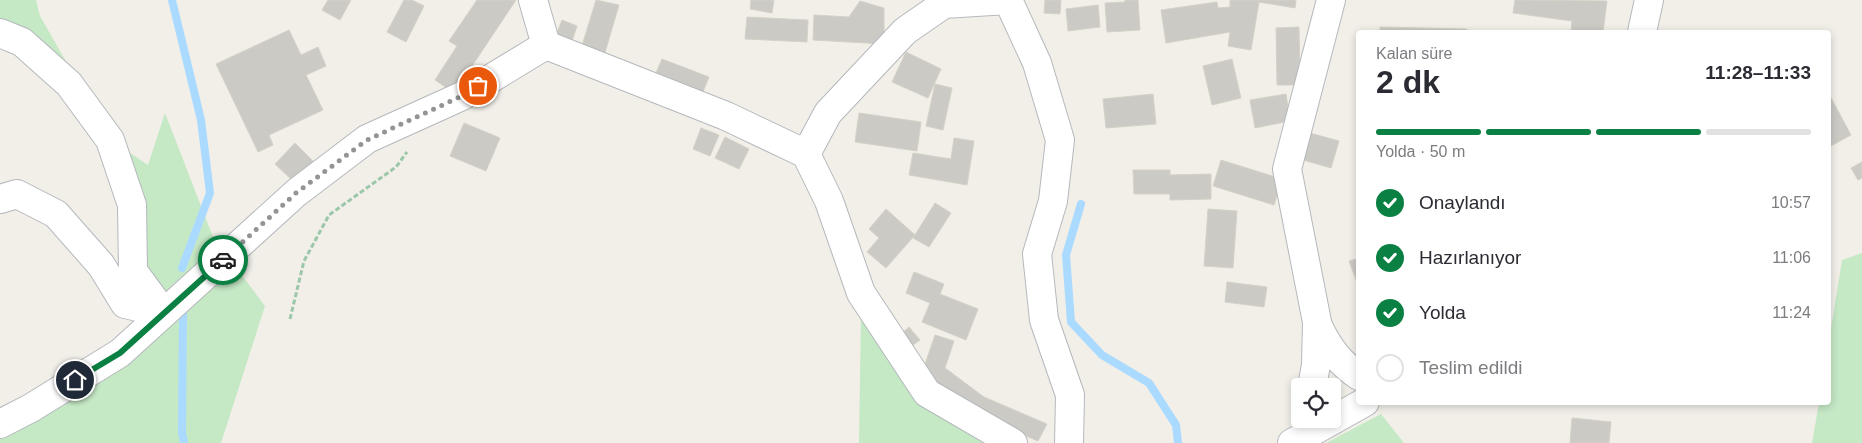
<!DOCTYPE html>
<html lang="tr">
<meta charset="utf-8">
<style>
body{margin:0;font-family:Helvetica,sans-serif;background:#f2f2f3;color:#2b2b33;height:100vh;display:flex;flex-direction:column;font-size:19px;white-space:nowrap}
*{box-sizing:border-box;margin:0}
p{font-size:16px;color:#7c7c81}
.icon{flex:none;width:28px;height:28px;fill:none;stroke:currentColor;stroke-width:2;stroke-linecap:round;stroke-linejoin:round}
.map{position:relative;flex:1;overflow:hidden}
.panel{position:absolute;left:1356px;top:30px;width:475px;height:375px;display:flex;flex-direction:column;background:#fff;border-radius:5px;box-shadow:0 2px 8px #0003}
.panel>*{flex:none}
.controls{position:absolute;left:1291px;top:378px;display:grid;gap:10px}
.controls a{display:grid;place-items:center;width:50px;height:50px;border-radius:5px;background:#fff;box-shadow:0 2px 8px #0003;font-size:25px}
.pin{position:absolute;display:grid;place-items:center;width:42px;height:42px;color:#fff;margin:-21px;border:2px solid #fff;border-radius:50%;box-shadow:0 1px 5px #0007}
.courier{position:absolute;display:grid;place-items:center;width:50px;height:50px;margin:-25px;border:4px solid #0b8043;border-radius:50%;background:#fff;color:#222;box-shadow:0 1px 6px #0007}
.summary em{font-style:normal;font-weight:600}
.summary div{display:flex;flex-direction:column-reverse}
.summary{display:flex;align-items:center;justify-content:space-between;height:85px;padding:0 20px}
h1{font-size:32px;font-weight:600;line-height:38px}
.bar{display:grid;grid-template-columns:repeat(4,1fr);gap:8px 5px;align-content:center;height:60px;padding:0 20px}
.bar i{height:6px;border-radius:4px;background:#e1e1e2}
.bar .selected{background:#0b8043}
.bar p{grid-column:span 4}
ol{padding:0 20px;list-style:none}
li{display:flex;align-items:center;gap:15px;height:55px}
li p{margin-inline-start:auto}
li .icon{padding:5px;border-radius:50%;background:#0b8043;color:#fff;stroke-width:4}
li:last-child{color:#7c7c81}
li i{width:28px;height:28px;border:2px solid #e1e1e2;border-radius:50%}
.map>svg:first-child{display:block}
.green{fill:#c5e8c5}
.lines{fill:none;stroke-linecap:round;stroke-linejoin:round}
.stream{stroke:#aadaff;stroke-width:8}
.building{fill:#cccac5;stroke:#d6d1c6}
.minor-casing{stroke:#b5b8bc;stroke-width:30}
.tertiary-casing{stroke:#b5b8bc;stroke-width:30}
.path{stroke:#9cc7a9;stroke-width:3;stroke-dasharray:5 2.5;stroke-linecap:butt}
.minor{stroke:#fff;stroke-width:28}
.tertiary{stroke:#fff;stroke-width:28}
.done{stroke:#929495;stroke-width:5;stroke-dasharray:0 9}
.route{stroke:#0b8043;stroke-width:6}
</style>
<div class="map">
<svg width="1862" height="443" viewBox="0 0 1862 443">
<rect width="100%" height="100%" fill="#f1efe8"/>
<path class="green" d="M0 0H36L40 16 77 81 0 24Z
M165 113 213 237 200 269 164 301 141 270 120 146 148 165Z
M1862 253V443H1812L1819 403 1829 402V341L1842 260Z
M231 261 265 306 221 443H0V433Z
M861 315 993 443H859Z
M1381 414 1404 443H1326Z"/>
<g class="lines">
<path class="stream" d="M172 0 201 120 210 193 182 268
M1081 204 1066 255 1071 322 1102 355 1149 383 1176 425 1178 443
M183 310 182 432 184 443"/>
</g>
<path class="building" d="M328 0H351L340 20 322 10Z
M404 0H412L424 6 406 42 387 32Z
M477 0H516L454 93 435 80 457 46 449 41Z
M596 0 619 5 604 56 581 49Z
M751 0H774L772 13 750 9Z
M1045 0H1061L1060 14 1044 13Z
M1125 0H1138L1140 30 1107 32 1105 3 1125 2Z
M1230 0H1296L1295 8 1259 2 1251 50 1228 46 1230 32 1166 43 1161 10 1217 2 1218 8 1230 7Z
M1515 0 1607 1 1603 32H1571L1572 21 1513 13Z
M860 1 884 8V44L813 40 814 15 849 17Z
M1098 5 1100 27 1068 31 1066 9Z
M747 17 808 20 807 42 745 39Z
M562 20 577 26 571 44 555 38Z
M1299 27 1300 85H1277L1276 28Z
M1380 27 1467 29V32H1380Z
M289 30 301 55 318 47 326 66 306 75 323 110 269 135 273 145 258 152 216 64Z
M906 52 941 69 928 98 892 82Z
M662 59 709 77 700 99 653 80Z
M1232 59 1241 98 1212 105 1203 66Z
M935 84 952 88 943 130 926 126Z
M1153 94 1156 124 1106 128 1103 99Z
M1286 94 1290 121 1255 128 1250 100Z
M1829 94 1851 135 1829 147Z
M859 113 921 122 917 151 855 142Z
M464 123 500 138 486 171 450 156Z
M701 128 719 135 710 156 693 149Z
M1310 133 1339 141 1331 168 1303 160Z
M725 137 749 149 739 169 715 158Z
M954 138 974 141 967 185 909 175 913 153 951 159Z
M295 143 313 161 293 181 275 164Z
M1221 160 1282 179 1274 205 1213 186Z
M1862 162V178L1858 180 1851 168Z
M1133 170H1170V175L1211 174V199L1170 200V194H1134Z
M935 203 951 213 929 247 913 238Z
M886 209 915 235 886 268 867 252 879 238 869 229Z
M1208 209 1237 211 1233 268 1204 266Z
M1359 258V285H1358L1349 261Z
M914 272 944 284 940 294 978 309 966 340 922 322 930 303 906 293Z
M1227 282 1267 287 1264 307 1225 302Z
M909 327 920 340 909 348 899 336Z
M935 335 954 341 945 368 984 397 1047 424 1038 441 983 418 935 386 937 381 921 376Z
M1572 418 1611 422 1609 443H1570Z"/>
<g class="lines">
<defs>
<path id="minor" d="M533 0 546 45
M1008 0 1037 63 1060 140 1053 201 1037 254 1044 320 1070 395 1069 443
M0 33 22 42 69 84 110 140 132 205 133 271 164 313
M546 45 726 116 806 154 829 201 861 293 927 393 1013 443
M806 154 828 113 905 31 944 4 1008 0
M0 199 17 194 56 214 101 265 125 304 164 313
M1317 323C1326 345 1339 363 1359 376
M1312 386 1316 365 1317 322 1287 169 1331 0
M0 424 31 408 120 353 296 193 367 139 462 96 546 45"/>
<path id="tertiary" d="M1642 32 1649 0
M1292 443 1365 402"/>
</defs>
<use href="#minor" class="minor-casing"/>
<use href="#tertiary" class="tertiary-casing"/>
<path class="path" d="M290 319 304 261 329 215 396 167 407 152"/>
<use href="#minor" class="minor"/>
<use href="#tertiary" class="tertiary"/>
</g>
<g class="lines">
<path class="done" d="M223 260 296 193 367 140 462 96 478 86"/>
<path class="route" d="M75 380 120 353 223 260"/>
</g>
</svg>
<div class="controls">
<a><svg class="icon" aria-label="locate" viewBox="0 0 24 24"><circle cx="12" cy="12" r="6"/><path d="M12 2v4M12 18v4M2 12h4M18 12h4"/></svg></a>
</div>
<div class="pin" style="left:478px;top:86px;background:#ea580c"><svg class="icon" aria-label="bag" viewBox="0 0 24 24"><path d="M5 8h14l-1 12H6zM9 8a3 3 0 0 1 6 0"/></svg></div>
<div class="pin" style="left:75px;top:380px;background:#1f2937"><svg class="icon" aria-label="home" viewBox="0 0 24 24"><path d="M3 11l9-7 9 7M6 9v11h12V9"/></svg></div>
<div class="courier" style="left:223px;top:260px"><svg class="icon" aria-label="car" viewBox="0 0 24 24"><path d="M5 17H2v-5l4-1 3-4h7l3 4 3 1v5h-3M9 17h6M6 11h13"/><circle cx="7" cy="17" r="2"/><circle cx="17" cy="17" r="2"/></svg></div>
<section class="panel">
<div class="summary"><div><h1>2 dk</h1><p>Kalan süre</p></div><em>11:28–11:33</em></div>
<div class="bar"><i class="selected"></i><i class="selected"></i><i class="selected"></i><i></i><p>Yolda · 50 m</p></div>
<ol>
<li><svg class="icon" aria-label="check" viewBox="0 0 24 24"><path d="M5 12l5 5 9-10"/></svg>Onaylandı<p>10:57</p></li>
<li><svg class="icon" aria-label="check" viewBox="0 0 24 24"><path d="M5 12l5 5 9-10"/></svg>Hazırlanıyor<p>11:06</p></li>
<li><svg class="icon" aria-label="check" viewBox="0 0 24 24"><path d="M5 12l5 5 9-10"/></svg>Yolda<p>11:24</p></li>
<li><i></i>Teslim edildi</li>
</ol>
</section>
</div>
